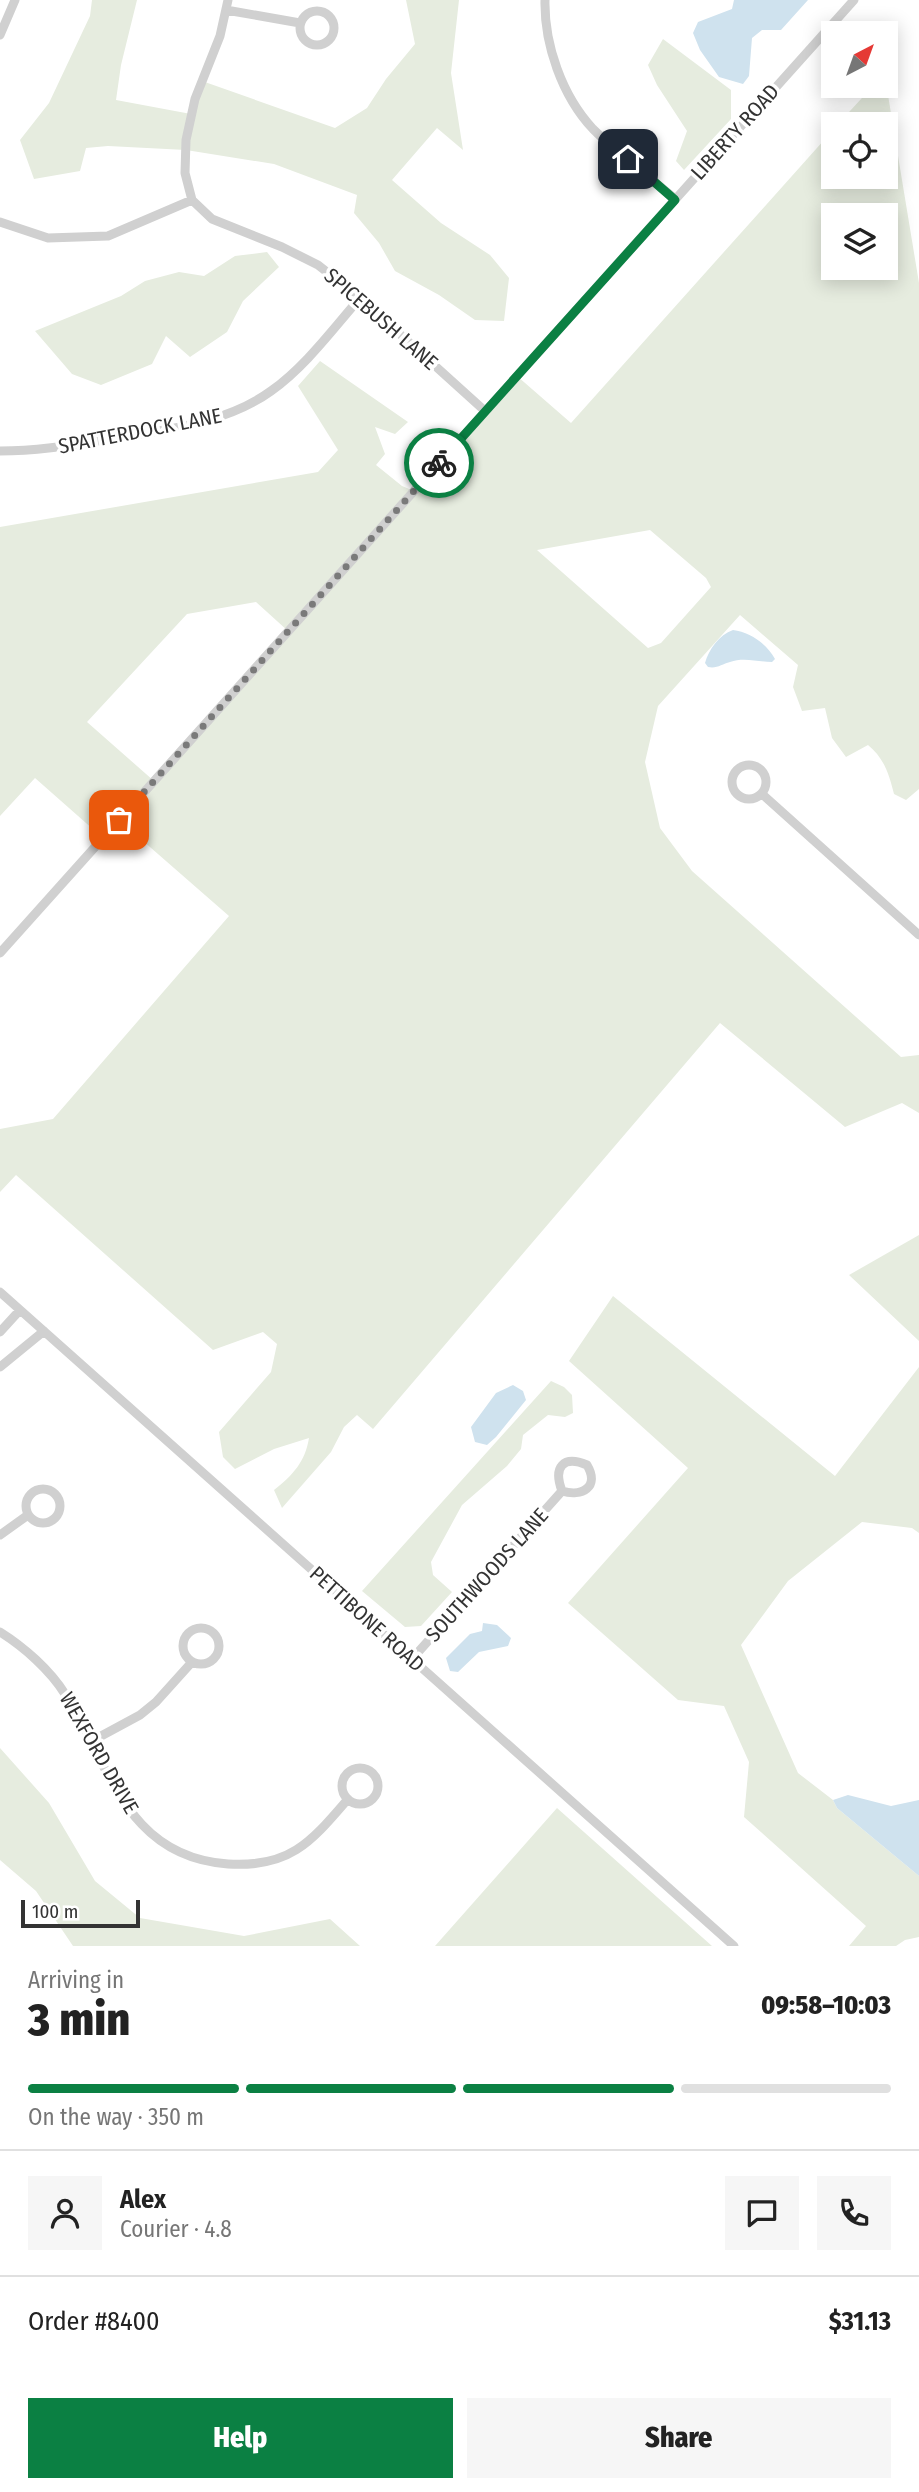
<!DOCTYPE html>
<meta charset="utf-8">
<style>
body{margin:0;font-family:"Fira Sans Condensed",sans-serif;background:#f6f6f6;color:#222;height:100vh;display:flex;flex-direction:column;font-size:26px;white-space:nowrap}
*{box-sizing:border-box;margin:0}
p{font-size:23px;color:#767676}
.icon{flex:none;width:38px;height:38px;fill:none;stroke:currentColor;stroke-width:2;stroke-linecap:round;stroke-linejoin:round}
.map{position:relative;height:1946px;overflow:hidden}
.drawer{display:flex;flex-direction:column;background:#fff;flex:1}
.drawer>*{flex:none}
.needle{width:46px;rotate:41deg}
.fabs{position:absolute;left:821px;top:21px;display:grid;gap:14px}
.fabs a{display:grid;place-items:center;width:77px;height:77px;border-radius:0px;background:#fff;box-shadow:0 4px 18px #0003;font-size:35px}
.scale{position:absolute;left:21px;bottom:18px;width:119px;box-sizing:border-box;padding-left:7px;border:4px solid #333;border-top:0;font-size:19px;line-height:24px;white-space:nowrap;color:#333;-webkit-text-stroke:5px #fff;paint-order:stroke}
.pin{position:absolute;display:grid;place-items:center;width:60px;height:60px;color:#fff;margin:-30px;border-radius:14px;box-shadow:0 4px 10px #0006}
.courier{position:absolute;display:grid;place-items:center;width:70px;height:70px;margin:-35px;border:5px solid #0b8043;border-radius:50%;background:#fff;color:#222;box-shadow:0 2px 9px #0007}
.summary em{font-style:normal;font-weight:800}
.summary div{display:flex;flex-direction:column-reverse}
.summary{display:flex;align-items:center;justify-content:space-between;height:119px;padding:0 28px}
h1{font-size:46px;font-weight:800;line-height:52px}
.bar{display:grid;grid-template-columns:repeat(4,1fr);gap:10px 7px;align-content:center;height:84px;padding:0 28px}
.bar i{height:9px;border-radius:5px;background:#e0e0e0}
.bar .on{background:#0b8043}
.bar p{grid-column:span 4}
.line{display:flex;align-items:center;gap:18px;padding:0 28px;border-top:2px solid #e0e0e0}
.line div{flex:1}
.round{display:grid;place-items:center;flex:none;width:74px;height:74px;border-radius:0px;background:#f6f6f6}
.primary-button{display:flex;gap:14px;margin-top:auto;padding:14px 28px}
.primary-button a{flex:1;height:80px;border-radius:0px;background:#0b8043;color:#fff;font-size:28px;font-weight:800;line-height:80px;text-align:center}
.primary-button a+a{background:#f6f6f6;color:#222}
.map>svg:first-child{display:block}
.green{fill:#e6ecdf;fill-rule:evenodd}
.water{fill:#cfe2ee}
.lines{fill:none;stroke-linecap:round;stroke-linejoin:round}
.minor{stroke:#d0d0d0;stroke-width:9}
.done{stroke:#7a7a7a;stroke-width:7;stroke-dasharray:0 12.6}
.route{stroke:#0b8043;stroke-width:9}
.labels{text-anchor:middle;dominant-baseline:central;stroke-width:7;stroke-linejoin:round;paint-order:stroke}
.street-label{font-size:21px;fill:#333;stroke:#fff}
</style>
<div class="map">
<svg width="919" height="1946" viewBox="0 0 919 1946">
<rect width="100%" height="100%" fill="#fff"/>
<path class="green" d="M92 0H137L121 65 116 100 191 114 202 81 335 128 367 108 386 79 415 44 406 0H459L451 73 463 150 437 128 392 180 441 223 490 255 509 278 504 321 475 320 439 295 395 271 379 243 354 213 357 195 274 164 186 150 108 146 86 148 80 171 34 179 20 140 49 103 90 16Z
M663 39 731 90V119L684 170 676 161 687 131 657 85 648 65Z
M886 83 919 283V789L906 800 894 794C889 774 884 758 868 745L846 757 832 738 825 708 802 711 793 687 798 665 740 615 658 706 645 762 660 828 692 871 901 1057 919 1055V1113L902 1103 845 1127 720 1023 373 1429 357 1415 344 1427 331 1452 282 1508 274 1490C293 1475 305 1462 309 1438L274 1449 235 1469 223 1457 219 1432 271 1372 277 1344 263 1332 213 1350 16 1175 0 1192V1129L53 1119 229 916 119 820 103 838 35 778 0 816V527L318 472 338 450 298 386 320 361 408 422 395 434 375 427 385 454 376 465 402 486 414 491 517 376 571 423 833 130V177H886V124H838L873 86H886ZM833 215H886V268H833ZM650 530 706 578 711 587 661 643 648 648 537 550ZM256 602 288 631 154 781 87 722 187 614Z
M267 252 279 267 243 301 227 332 190 357 166 336 152 364 101 385 72 374 35 331 121 296 145 281 179 272 204 276 235 256Z
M919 1235V1341L849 1275Z
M613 1296 835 1476 919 1367V1533L912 1528 862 1522 788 1581 741 1645 798 1773 833 1800 837 1808 919 1876V1937L905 1940 896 1946H849L866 1926 744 1817 749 1762 724 1706 678 1700 568 1603 688 1468 569 1361Z
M551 1381 564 1387 572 1395 573 1413 565 1417 548 1415 523 1435 521 1449 507 1466 462 1505 431 1562 433 1575 452 1592 421 1626 405 1627 362 1591Z
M0 1748 49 1803 95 1881 140 1918 244 1936 330 1919 360 1946H73L36 1891 0 1860Z
M557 1808 712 1946H435Z"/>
<path class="water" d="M734 0H808L781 30H762L752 38 749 76 743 84 719 77 700 50 693 33 698 22 732 9Z
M733 630C750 632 767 644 775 659L772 662C758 662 744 657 730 662 722 664 717 669 708 667L705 663C709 649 719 635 733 630Z
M513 1385 523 1391 526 1400 496 1437 487 1445 475 1442 471 1427 496 1393Z
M483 1623 497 1625 511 1638 508 1646 479 1652 458 1672 450 1671 446 1658 470 1634 482 1631Z
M848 1795 891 1806 919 1800V1876L837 1808 833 1800Z"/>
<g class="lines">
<path class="minor" d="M228 0 220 36 195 99 186 140 185 173 192 200 212 219 282 247 318 265 360 298 485 411
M545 0C544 44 562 96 593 129 618 154 648 176 675 199
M226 10 300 23
M300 28a17 17 0 1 1 34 0a17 17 0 1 1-34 0Z
M0 35 15 0
M0 222 48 238 108 236 192 200
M0 451C40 451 78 444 117 438 169 429 227 423 271 391 305 367 332 330 360 298
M732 782a17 17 0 1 1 34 0a17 17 0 1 1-34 0Z
M762 794 919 935
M0 953 854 0
M0 1292 734 1946
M0 1332 20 1310
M0 1367 44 1331
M26 1506a17 17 0 1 1 34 0a17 17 0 1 1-34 0Z
M0 1535 28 1515
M183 1646a18 18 0 1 1 36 0a18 18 0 1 1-36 0Z
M0 1632C24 1647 50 1670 65 1694 110 1766 126 1857 228 1864 290 1868 311 1842 348 1799
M412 1659 562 1491C582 1497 600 1487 587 1465 563 1455 553 1467 562 1491
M90 1742 140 1715 156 1702 192 1662
M342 1786a18 18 0 1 1 36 0a18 18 0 1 1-36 0Z"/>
</g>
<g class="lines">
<path class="done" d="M119 820 439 463"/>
<path class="route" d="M439 463 675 200 628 159"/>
</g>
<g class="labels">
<g class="street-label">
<text transform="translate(735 132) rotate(-48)">LIBERTY ROAD</text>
<text transform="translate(381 319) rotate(41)">SPICEBUSH LANE</text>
<text transform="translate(140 431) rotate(-11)">SPATTERDOCK LANE</text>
<text transform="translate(487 1575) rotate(-48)">SOUTHWOODS LANE</text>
<text transform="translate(367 1619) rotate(42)">PETTIBONE ROAD</text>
<text transform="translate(99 1753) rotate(60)">WEXFORD DRIVE</text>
</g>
</g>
</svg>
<div class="fabs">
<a><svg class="needle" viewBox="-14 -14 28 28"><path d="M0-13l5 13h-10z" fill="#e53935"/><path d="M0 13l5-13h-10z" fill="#767676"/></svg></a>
<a><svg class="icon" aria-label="locate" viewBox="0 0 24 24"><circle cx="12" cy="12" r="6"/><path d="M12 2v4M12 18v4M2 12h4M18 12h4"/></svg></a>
<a><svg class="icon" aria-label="layers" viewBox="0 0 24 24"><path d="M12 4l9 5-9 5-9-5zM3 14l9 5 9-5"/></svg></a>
</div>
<div class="scale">100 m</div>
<div class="pin" style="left:119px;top:820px;background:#ea580c"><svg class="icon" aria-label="bag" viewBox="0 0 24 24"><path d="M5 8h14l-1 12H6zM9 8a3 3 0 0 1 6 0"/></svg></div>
<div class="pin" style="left:628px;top:159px;background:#1f2937"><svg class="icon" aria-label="home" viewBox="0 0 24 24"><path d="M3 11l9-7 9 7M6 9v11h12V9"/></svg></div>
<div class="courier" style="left:439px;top:463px"><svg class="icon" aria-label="bike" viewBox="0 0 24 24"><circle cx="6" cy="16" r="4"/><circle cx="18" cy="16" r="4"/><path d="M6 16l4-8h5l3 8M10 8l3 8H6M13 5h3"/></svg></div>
</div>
<section class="drawer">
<div class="summary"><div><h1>3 min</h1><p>Arriving in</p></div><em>09:58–10:03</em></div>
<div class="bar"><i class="on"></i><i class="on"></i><i class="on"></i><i></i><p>On the way · 350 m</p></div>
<div class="line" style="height:126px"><a class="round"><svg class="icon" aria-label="person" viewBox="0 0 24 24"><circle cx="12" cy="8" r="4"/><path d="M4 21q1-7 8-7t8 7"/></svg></a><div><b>Alex</b><p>Courier · 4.8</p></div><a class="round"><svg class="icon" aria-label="chat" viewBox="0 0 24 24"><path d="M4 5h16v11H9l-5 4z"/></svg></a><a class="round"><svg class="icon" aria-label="phone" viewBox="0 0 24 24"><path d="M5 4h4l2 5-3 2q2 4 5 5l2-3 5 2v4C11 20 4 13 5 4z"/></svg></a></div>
<div class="line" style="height:91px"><div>Order #8400</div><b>$31.13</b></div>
<div class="primary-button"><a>Help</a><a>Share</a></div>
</section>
